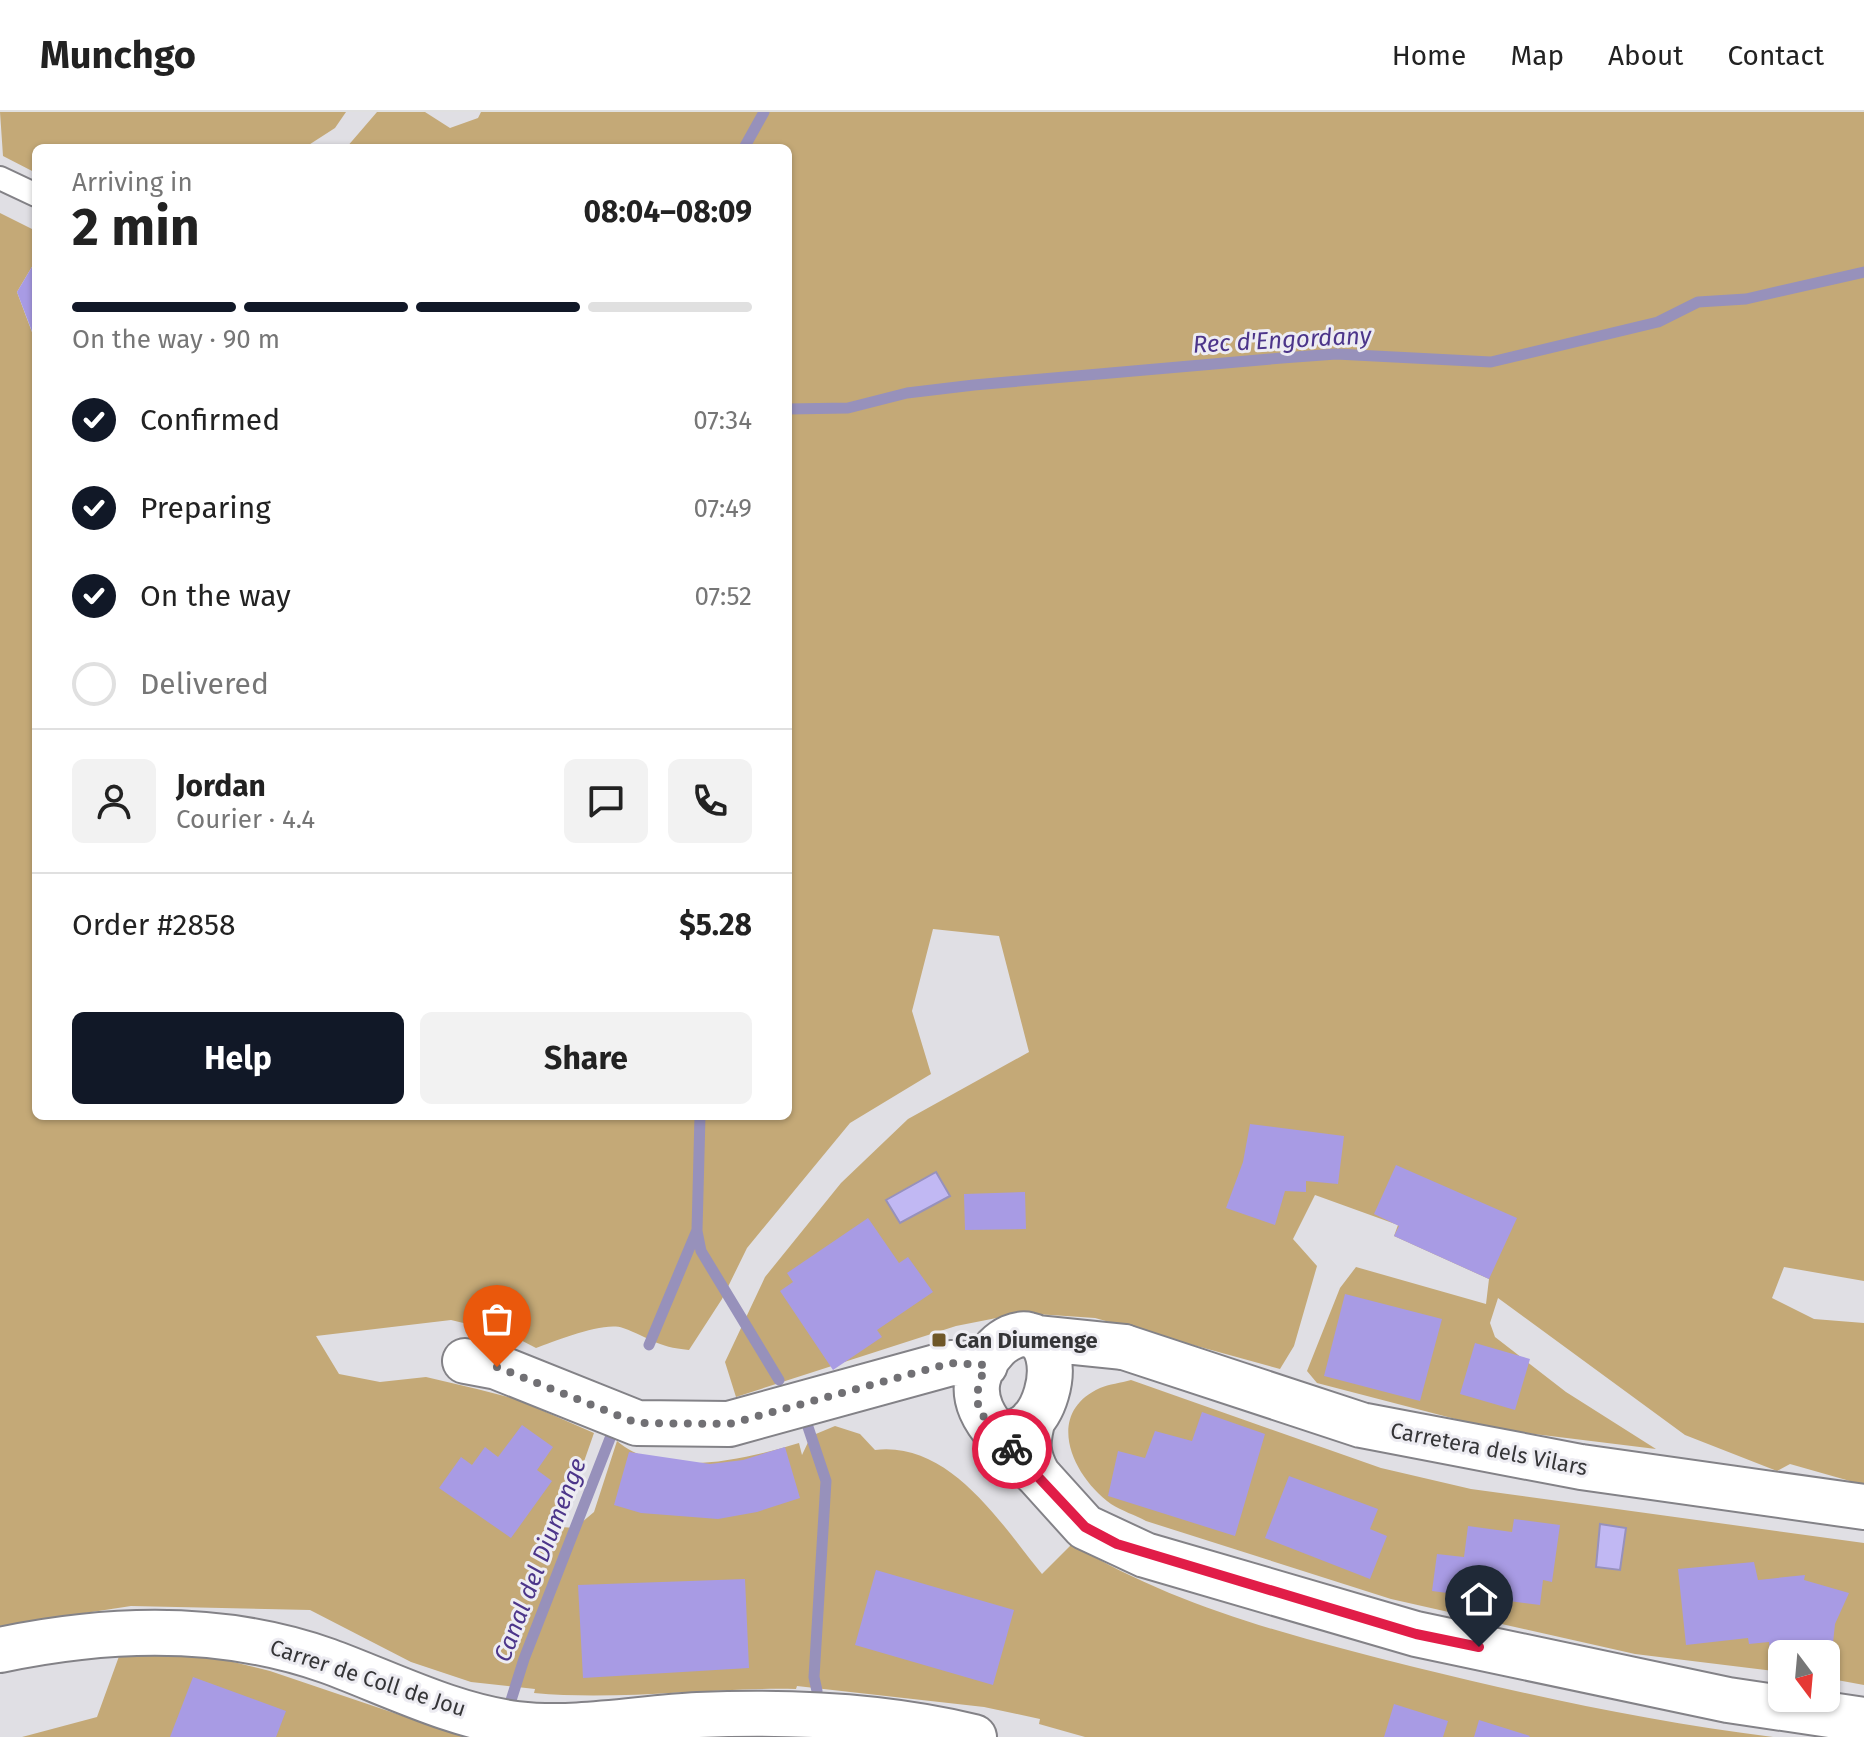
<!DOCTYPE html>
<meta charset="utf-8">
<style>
body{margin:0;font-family:"Fira Sans",sans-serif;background:#f2f2f2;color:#222;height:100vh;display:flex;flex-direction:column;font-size:30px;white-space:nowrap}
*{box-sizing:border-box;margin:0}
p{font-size:26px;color:#767676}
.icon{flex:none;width:44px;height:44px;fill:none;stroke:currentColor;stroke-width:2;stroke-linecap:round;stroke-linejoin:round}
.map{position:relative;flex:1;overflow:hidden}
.side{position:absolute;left:32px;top:32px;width:760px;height:976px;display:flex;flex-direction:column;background:#fff;border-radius:12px;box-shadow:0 2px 6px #0004}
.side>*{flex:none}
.needle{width:52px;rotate:164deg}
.controls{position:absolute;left:1768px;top:1528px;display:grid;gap:16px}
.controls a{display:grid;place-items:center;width:72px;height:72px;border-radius:12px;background:#fff;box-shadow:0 2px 6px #0004;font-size:40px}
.pin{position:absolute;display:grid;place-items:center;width:68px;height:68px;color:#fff;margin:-82px -34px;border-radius:50% 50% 50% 0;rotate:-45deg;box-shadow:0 0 8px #0007}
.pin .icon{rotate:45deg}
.courier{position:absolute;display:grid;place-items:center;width:80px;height:80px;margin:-40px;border:6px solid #e11d48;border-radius:50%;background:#fff;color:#222;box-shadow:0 2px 10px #0007}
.summary em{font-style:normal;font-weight:700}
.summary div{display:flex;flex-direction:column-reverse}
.summary{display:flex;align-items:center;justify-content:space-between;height:136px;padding:0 40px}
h1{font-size:52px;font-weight:700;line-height:60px}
.bar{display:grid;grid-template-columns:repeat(4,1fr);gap:12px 8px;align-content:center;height:96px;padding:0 40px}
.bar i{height:10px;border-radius:6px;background:#e0e0e0}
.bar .active{background:#111827}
.bar p{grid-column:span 4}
.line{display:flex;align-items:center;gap:20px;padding:0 40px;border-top:2px solid #e0e0e0}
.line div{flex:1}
.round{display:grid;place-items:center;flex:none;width:84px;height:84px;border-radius:12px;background:#f2f2f2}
ol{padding:0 40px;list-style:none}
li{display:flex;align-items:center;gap:24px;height:88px}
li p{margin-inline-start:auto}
li .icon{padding:8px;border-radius:50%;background:#111827;color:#fff;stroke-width:4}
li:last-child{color:#767676}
li i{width:44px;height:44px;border:4px solid #e0e0e0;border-radius:50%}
.cta{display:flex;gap:16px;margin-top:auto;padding:16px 40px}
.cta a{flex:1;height:92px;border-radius:12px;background:#111827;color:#fff;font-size:32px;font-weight:700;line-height:92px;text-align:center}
.cta a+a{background:#f2f2f2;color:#222}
header{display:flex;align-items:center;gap:48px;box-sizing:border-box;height:112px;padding:0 40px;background:#fff;border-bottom:2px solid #e0e0e0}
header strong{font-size:38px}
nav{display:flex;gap:44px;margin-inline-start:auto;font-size:28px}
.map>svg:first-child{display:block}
.green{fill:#c4a977}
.water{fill:#c1b8f3;stroke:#9791bb;stroke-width:2}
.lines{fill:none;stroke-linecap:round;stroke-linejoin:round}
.stream{stroke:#9791bb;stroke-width:11}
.building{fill:#a89be4}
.lane-casing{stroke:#838287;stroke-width:26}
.street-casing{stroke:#838287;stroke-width:48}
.secondary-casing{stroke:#838287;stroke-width:48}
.lane{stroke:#fff;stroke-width:22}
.street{stroke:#fff;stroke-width:44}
.secondary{stroke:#fff;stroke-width:44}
.done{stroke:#717074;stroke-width:8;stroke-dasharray:0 14.4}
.route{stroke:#e11d48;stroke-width:10}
.poi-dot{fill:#6f5728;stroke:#edecf2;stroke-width:3}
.labels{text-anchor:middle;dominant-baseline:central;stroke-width:6;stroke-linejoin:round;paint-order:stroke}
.poi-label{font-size:22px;font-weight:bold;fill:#353537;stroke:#edecf2;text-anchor:start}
.street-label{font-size:22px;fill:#353537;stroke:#edecf2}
.water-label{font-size:24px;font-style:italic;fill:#4c358a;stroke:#edecf2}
</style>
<header>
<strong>Munchgo</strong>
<nav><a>Home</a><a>Map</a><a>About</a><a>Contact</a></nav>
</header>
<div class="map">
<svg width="1864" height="1625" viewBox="0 0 1864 1625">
<rect width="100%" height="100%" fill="#e0dfe4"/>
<path class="green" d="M0 0H346L335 16 304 36H163L158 32 155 36H36V61L3 44Z
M377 0H425L450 16 478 6 481 0H1864V1169L1784 1155 1772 1186 1814 1207 1864 1211V1373L1790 1352 1777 1359 1685 1323 1498 1186 1490 1211 1495 1225 1566 1280 1656 1337 1494 1317 1317 1271 1307 1259 1340 1176 1356 1155 1486 1192 1489 1167 1394 1124 1398 1113 1315 1083 1293 1127 1317 1154 1294 1234 1280 1257 1095 1206 1022 1201 956 1214 736 1285 725 1250 765 1165 841 1071 908 1007 1029 940 999 824 933 817 912 899 931 962 850 1011 747 1136 722 1187 689 1238C656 1235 651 1226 623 1216 604 1209 556 1229 536 1236L509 1222 451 1208 316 1224 339 1262 380 1270 426 1265 477 1277 516 1287 594 1321 561 1415 575 1416 594 1400 617 1329C663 1368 747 1347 799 1331L802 1343 811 1324 835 1314 860 1322 875 1338C950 1329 1001 1412 1042 1462L1072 1432C1175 1495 1298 1526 1414 1555 1533 1584 1651 1610 1773 1625H1085L1039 1612 1040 1607 984 1595 797 1574 796 1577C709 1575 621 1589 534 1581L535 1577 471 1570 411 1550 310 1498 131 1494 0 1514V101L36 119V148L17 180 36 231V1004H788V36H346Z
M1131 1268 1381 1356 1471 1377 1864 1431V1573L1826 1566V1542H1782V1560L1635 1542 1391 1487 1146 1409C1135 1403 1122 1399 1111 1392 1073 1365 1043 1302 1100 1276 1109 1272 1121 1271 1131 1268Z
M122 1536 188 1539 270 1559 465 1625H22L97 1605Z"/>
<path class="water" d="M936 1060 950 1084 900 1111 886 1088Z
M1600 1412 1626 1416 1620 1458 1596 1455Z"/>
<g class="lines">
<path class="stream" d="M744 36 764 0
M788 297 848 296 907 281 974 273 1282 246 1336 242 1491 250 1658 210 1698 190 1746 187 1864 160
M697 1119 701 1139 779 1268
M649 1233 697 1118 700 1004
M808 1315 826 1369 814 1565 817 1579
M507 1601 524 1547 616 1311"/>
</g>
<path class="building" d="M36 148V230L17 180Z
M1250 1012 1344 1024 1338 1072 1306 1069V1080L1285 1079 1275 1113 1226 1096 1243 1050Z
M1396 1053 1517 1106 1489 1167 1394 1124 1399 1114 1374 1102Z
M1025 1080 1026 1117 965 1118 964 1082Z
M868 1106 899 1151 908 1145 933 1180 877 1218 882 1225 833 1258 780 1179 793 1170 787 1161Z
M1345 1182 1442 1207 1420 1289 1324 1264Z
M1475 1231 1530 1247 1515 1298 1460 1282Z
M1202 1300 1265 1322 1235 1424 1108 1384 1118 1339 1145 1346 1155 1319 1192 1329Z
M522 1313 553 1335 537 1358 552 1369 511 1426 439 1376 461 1345 472 1353 485 1335 498 1345Z
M785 1335 800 1386 757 1400 718 1407 641 1401 614 1393 629 1340 710 1352 743 1348Z
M1289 1364 1378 1397 1370 1417 1387 1424 1370 1467 1265 1426Z
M1514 1407 1560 1413 1552 1470 1543 1468 1540 1493 1432 1479 1437 1442 1464 1445 1468 1414 1512 1420Z
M1754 1450 1758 1468 1805 1463 1804 1468 1849 1481 1835 1512 1831 1550H1826V1542H1782V1548H1771L1769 1530 1749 1532 1748 1526 1686 1533 1678 1457Z
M876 1458 1014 1498 993 1573 855 1533Z
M745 1467 749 1556 583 1566 578 1473Z
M193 1565 286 1599 276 1625H170Z
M1394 1592 1448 1609 1443 1625H1384Z
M1479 1608 1530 1624 1529 1625H1474Z"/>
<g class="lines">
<defs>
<path id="lane" d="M0 66 36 83"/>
<path id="street" d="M1036 1226 1124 1235
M465 1249 497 1255 637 1311 729 1312 951 1251 985 1253
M994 1318C1046 1339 1070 1231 1029 1223 1017 1220 1004 1228 996 1236 947 1289 1003 1327 1038 1363 1026 1342 1027 1329 1033 1307
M1038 1363 1085 1415 1145 1443 1416 1522 1728 1588 1864 1608
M0 1538C109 1515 221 1511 328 1549 388 1571 452 1604 517 1612 577 1619 638 1606 698 1603 790 1599 884 1603 974 1625"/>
<path id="secondary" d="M1124 1235 1361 1313 1581 1355 1864 1395"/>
</defs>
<use href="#lane" class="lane-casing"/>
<use href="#street" class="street-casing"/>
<use href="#secondary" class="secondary-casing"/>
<use href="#lane" class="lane"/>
<use href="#street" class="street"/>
<use href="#secondary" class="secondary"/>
</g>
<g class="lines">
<path class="done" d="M497 1255 637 1311 729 1312 951 1251 985 1253 978 1277V1298L1012 1337"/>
<path class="route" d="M1012 1337 1085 1415 1117 1432 1416 1522 1479 1535"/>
</g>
<rect class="poi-dot" x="931" y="1220" width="16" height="16" rx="4"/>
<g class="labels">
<g class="poi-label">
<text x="955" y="1228">Can Diumenge</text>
</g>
<g class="street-label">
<text transform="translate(1489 1337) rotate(11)">Carretera dels Vilars</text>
<text transform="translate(368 1566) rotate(18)">Carrer de Coll de Jou</text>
</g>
<g class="water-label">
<text transform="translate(1282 228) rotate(-3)">Rec d'Engordany</text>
<text transform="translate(540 1448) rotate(-69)">Canal del Diumenge</text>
</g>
</g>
</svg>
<div class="controls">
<a><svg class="needle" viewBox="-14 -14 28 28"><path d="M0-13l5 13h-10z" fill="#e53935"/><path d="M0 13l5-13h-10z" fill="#767676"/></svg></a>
</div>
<div class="pin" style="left:497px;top:1255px;background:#ea580c"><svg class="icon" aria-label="bag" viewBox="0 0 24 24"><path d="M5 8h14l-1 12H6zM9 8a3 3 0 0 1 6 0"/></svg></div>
<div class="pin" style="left:1479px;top:1535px;background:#1f2937"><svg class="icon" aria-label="home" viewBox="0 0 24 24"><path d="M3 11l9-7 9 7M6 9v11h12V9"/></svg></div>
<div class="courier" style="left:1012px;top:1337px"><svg class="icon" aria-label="bike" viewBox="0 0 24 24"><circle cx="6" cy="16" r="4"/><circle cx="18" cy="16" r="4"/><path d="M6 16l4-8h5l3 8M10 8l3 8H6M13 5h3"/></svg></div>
<section class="side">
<div class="summary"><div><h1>2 min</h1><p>Arriving in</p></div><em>08:04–08:09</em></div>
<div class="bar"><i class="active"></i><i class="active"></i><i class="active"></i><i></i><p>On the way · 90 m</p></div>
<ol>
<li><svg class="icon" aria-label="check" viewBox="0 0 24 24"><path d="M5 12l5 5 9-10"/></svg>Confirmed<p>07:34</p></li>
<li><svg class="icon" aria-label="check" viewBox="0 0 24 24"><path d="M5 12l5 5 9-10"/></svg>Preparing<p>07:49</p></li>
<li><svg class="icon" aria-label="check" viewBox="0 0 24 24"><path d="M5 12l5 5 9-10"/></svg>On the way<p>07:52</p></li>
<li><i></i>Delivered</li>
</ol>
<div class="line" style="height:144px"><a class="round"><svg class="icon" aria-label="person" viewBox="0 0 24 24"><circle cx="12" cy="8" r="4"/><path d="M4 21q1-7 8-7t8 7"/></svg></a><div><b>Jordan</b><p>Courier · 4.4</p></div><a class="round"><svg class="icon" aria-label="chat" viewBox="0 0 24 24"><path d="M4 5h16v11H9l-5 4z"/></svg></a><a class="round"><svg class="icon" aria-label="phone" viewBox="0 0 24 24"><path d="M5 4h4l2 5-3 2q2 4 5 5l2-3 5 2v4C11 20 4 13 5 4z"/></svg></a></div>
<div class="line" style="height:104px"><div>Order #2858</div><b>$5.28</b></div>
<div class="cta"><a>Help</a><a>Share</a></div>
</section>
</div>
